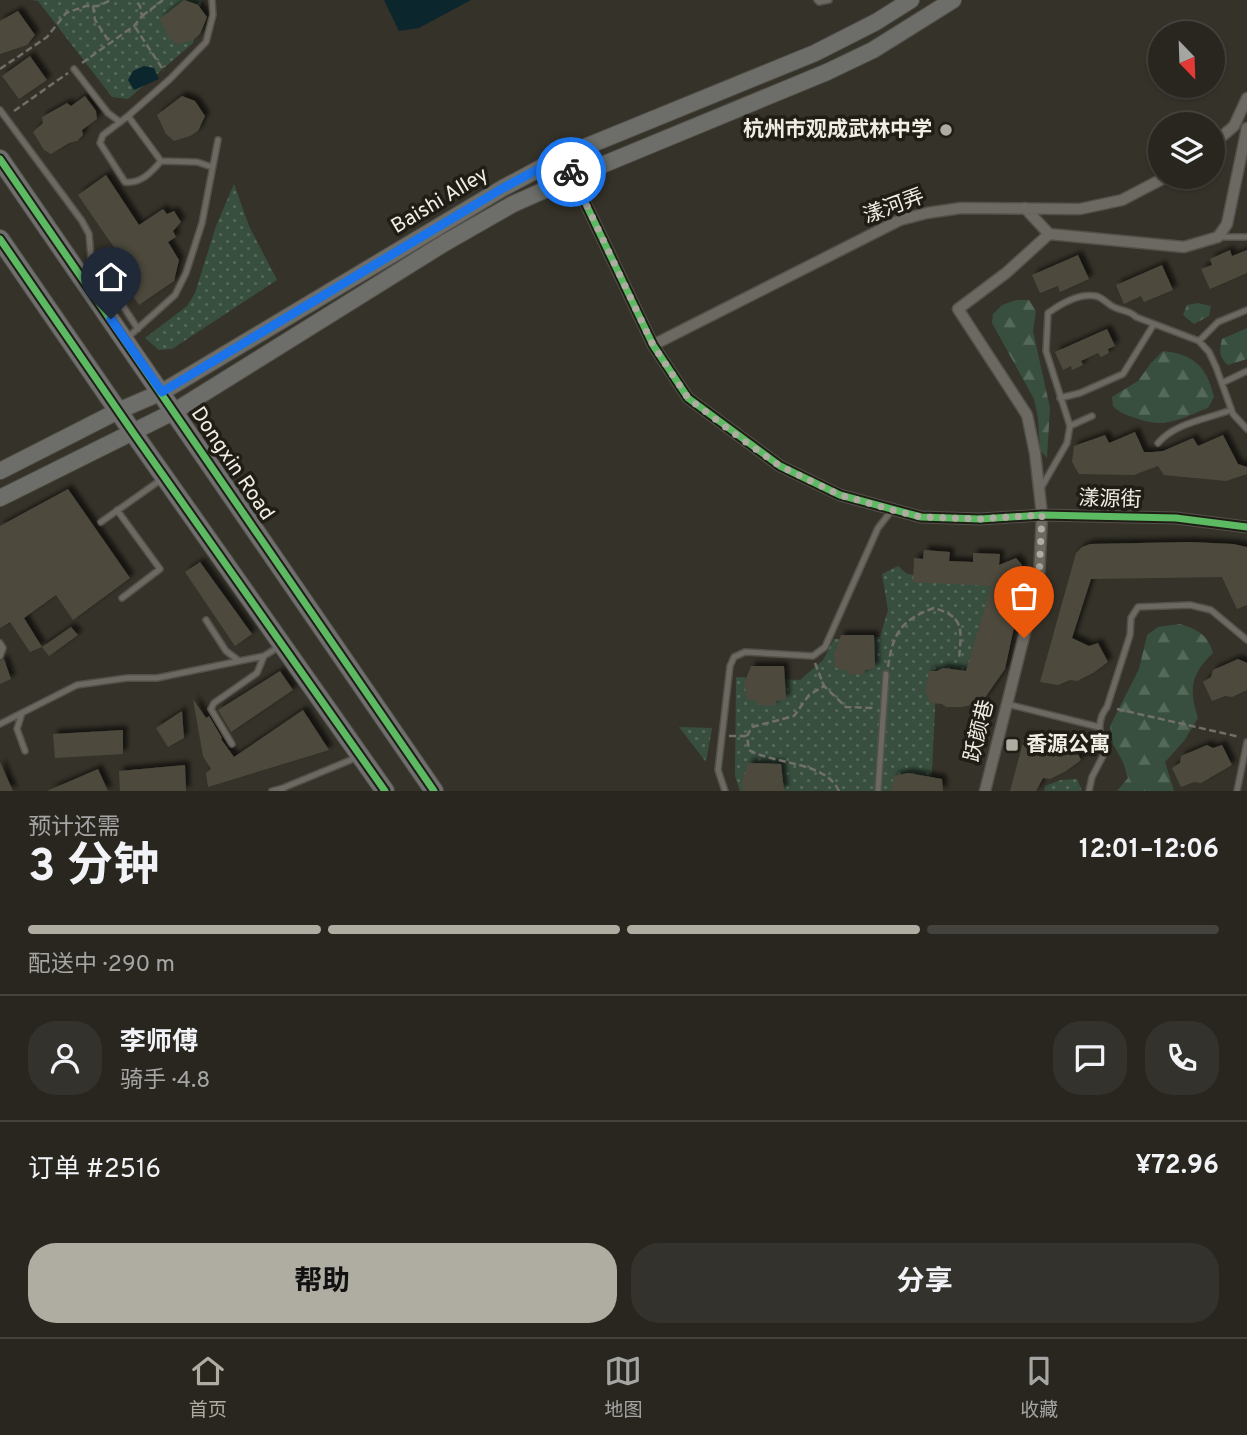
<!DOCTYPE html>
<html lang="zh">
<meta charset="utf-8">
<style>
body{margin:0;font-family:Overpass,"Noto Sans SC",sans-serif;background:#34322c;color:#f1f3f6;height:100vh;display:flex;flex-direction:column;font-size:26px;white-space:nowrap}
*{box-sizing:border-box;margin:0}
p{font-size:23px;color:#a5a5a4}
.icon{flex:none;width:38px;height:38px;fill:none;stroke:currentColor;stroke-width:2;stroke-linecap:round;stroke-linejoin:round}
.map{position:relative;height:791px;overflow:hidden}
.details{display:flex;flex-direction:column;background:#28261f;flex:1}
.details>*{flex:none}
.needle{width:46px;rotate:157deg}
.tools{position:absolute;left:1148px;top:21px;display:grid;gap:14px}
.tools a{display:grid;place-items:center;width:77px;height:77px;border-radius:50%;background:#28261f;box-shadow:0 2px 5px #0004,0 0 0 2px #44433d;font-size:35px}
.pin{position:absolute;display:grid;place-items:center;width:60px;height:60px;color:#fff;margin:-72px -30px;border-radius:50% 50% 50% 0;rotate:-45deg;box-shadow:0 0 7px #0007}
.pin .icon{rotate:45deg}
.courier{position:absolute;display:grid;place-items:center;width:70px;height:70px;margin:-35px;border:5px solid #1a73e8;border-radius:50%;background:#fff;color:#222;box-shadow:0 2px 9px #0007}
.overview em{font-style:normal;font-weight:700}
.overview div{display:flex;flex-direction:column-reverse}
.overview{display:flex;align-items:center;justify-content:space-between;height:119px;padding:0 28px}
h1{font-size:46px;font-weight:700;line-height:52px}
.bar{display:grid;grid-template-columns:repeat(4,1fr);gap:10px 7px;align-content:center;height:84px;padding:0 28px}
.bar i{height:9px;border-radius:5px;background:#44433d}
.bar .active{background:#afaca2}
.bar p{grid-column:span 4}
.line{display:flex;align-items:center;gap:18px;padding:0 28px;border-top:2px solid #44433d}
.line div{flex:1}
.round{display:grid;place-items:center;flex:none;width:74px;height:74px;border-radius:28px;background:#34322c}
.primary-button{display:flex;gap:14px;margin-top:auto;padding:14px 28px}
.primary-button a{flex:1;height:80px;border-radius:28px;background:#afaca2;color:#111;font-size:28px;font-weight:700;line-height:80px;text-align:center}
.primary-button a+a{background:#34322c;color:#f1f3f6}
.dock{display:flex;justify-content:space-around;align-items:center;height:98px;border-top:2px solid #44433d;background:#28261f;font-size:19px;color:#a5a5a4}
.dock a{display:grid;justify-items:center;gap:4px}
.dock .active{color:#afaca2}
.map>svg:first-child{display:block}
.grass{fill:url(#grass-dots)}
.forest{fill:url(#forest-firs)}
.water{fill:#0c262d}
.building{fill:#4d4a3e;filter:url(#shadow)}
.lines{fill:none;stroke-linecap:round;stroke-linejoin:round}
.service-casing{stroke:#535049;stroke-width:8}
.minor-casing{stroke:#535049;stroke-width:13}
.secondary-casing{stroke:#535049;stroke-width:18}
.primary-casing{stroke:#535049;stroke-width:20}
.path{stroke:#716f69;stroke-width:2.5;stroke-dasharray:7 3.5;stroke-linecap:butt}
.service{stroke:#6b6962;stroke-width:5}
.minor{stroke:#6b6962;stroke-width:10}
.secondary{stroke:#6d6e69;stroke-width:16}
.primary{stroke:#6e6f6e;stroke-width:18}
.cycleway-casing{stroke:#1f1d16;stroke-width:11}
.cycleway{stroke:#5cba63;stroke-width:7}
.done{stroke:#afaca2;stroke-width:7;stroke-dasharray:0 12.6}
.route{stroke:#1a73e8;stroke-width:9}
.poi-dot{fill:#afaca2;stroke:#1f1d16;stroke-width:2.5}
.labels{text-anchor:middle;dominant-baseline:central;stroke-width:7;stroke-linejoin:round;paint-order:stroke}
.poi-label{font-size:21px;font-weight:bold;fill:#f0eee3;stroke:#1f1d16;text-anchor:end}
.street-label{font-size:21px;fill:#f0eee3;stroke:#1f1d16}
</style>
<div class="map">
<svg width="1247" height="791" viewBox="0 0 1247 791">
<defs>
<pattern id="grass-dots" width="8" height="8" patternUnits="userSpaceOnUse" patternTransform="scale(1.75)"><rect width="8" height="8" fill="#384f3f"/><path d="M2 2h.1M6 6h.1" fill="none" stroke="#55695b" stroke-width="1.8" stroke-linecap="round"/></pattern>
<pattern id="forest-firs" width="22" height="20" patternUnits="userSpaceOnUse" patternTransform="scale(1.75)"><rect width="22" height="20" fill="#384f3f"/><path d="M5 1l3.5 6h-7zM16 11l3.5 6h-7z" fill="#55695b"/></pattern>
<filter id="shadow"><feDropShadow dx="4.5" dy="-4.5" stdDeviation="2" flood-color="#0009"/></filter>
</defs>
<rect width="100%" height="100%" fill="#353229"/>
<path class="grass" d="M30 0H202L193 43 128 99 112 97 38 1Z
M234 184 249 226 277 280 172 349 159 350 145 338 187 306 195 293 216 226Z
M898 566 907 574 1000 583 969 685 936 689 931 791H740L735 776 736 677 800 680 823 660 834 639 880 637 888 610 882 574Z
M679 727 712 728 706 762Z
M1077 779 1082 791H1044L1045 786 1061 780Z"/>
<path class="forest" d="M1016 300H1029L1036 311 1033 331 1050 408 1047 458 1040 450 1038 418 1034 399 992 323 993 314 1002 305Z
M1198 303 1211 306 1209 316 1194 324 1183 315 1187 305Z
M1247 328V359L1228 365C1219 357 1219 351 1222 339Z
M1163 351C1194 354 1207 367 1214 397L1208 408C1180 418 1168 429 1138 419 1127 415 1121 414 1113 406L1112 397 1138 381 1151 363Z
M1180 624C1197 629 1208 635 1213 653 1190 675 1189 689 1198 718L1184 741 1165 762 1174 791H1117L1128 778 1123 762 1113 744 1110 726 1139 669 1147 635 1158 627Z"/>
<path class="water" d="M384 0H471L419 28 399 31Z
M144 66 154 68 159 79 134 90 128 80 133 71Z"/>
<path class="building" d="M184 0 198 5 207 17 200 34 193 40 177 44 169 38 160 19Z
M18 11 35 35 27 45 0 54V21Z
M30 56 47 80 19 99 2 76Z
M85 96 96 111 97 119 82 130 83 135 77 141 69 143 51 154 44 150 33 132 43 123 42 117 67 103 71 106Z
M182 96 195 101 205 116 198 131 190 136 174 141 166 134 157 115Z
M106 175 139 225 163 209 167 214 174 211 181 222 173 231 176 237 168 242 179 260 174 281 139 305 123 282 128 279 109 255 115 249 78 195Z
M1230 250 1232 256 1247 250V273L1210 289 1201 269 1212 265 1210 259Z
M1078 255 1089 279 1060 292 1058 286 1040 293 1032 275Z
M1162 265 1173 290 1144 302 1141 296 1124 304 1116 285Z
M1107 329 1115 346 1108 349 1109 353 1101 357 1098 353 1081 361 1083 365 1072 370 1071 366 1063 370 1055 352Z
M1135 432 1144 452H1153L1163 451 1193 438 1198 446 1223 435 1238 464 1247 467V474L1226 481 1164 475 1158 466 1134 475 1079 474 1072 462 1074 446 1105 435 1109 443Z
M68 489 130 578 73 620 56 595 24 618 42 647 30 652 10 622 0 628V526Z
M1190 542 1233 544 1247 547V605L1237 609 1222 577 1091 579 1072 638 1089 646 1098 643 1108 662 1093 673 1077 681 1070 680 1058 685 1040 682 1076 553 1082 547 1090 544Z
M924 550 950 552 949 561 973 562V553L1000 554 999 565 1016 558 1022 565 1021 595 1005 669 982 702 975 704 962 707H946L942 704 930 703 925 690 929 671H937L943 668 966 671 991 586 913 582 914 558 923 559Z
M200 562 252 634 235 646 185 572Z
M71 627 78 635 49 656 42 647Z
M841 635H874L875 668 865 670 863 675 848 674 846 670 836 668 834 654Z
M4 659 11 679 0 684V661Z
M1238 659 1247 663V690L1232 697 1225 696 1212 701 1203 682 1211 677 1213 670Z
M751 666H784L786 699 776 701 773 706 759 705 756 701 747 699 744 684Z
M280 671 293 690 231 732 218 710Z
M193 699 206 718 209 716 222 738 221 739 234 757 303 710 329 750 208 787 206 773 211 769 203 756Z
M182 711 184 738 168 747 156 728Z
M123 730V754L55 758 53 734Z
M1025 735 1065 743 1071 740 1081 760 1066 771 1050 779 1043 778 1036 791H1010Z
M1207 745 1213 748 1222 745 1232 765 1201 783 1194 782 1181 787 1172 768 1180 763 1181 756Z
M0 762 13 791H0Z
M748 763 781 764 784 791H743L742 782Z
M185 765 186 791H120L119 771Z
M98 769 108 791H47Z
M908 773 942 779 943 791H891L894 776Z"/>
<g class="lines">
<defs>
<path id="service" d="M817 0 819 2 829 0
M74 69 108 113 120 122
M0 110 82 221 89 234 91 257 138 329
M128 116 161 161 197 162 212 167
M161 161C151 173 140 184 125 182L100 143 103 135 128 116 170 79 206 42 213 15 212 0
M1218 237H1247
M126 339 175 295 186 273 202 223 218 140
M1199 341 1218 322 1247 310
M1222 383 1247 371
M1060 398 1080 393 1123 374 1154 324
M1070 426 1092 416
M1158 443C1175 423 1207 419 1231 410
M1041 488 1067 443 1070 426 1046 351 1048 313C1062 303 1079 293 1096 296 1104 298 1109 306 1116 308 1125 312 1129 310 1136 317L1199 341 1209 352 1216 367 1233 414 1247 429
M117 510 160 569 122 598
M101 522 162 479
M206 620 226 651 238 660
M0 643 3 648 0 656
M1007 704 1099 727
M22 713 17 729 25 751
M0 724 77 685 127 678H157L264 656
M232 744 211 709 214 703 257 673 264 656 280 646
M272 791 283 788
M283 791V788L358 757
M725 791 718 770 730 666 734 657 745 652 813 656 825 647 878 528 892 510
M878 791 886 674
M1089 791 1092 777 1104 754C1101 736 1095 722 1107 707L1130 635 1131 618 1138 607 1190 605 1211 610 1247 640
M1237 791 1247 742"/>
<path id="minor" d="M1213 144 1234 126 1247 98
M563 156 653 345 688 398 780 466 840 495 921 517 980 519 1042 515 1176 518 1247 527
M1025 208 1049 234 1184 247 1218 237 1227 224 1247 128
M653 345 900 220 927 213 961 208 1080 209 1122 200 1166 177
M985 791 1039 577 1042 515 1035 453 1027 415 958 309 1006 273 1049 234"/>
<path id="secondary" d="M0 471 118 411 162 392 503 188 563 156 815 53 876 22 911 0
M0 498 175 411 443 244 513 204 590 170 827 72 873 50 953 0"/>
<path id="primary" d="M0 159 434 791
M0 239 132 431 385 791"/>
</defs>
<use href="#service" class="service-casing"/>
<use href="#minor" class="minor-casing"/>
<use href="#secondary" class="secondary-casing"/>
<use href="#primary" class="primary-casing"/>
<path class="path" d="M93 6 95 20 110 43
M142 16 163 0
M135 27 164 71
M82 63 134 26 142 16 140 6 135 0
M0 69 47 37 66 13 86 6H98L111 0
M14 111 68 73
M815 663 824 686
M888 667C893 633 901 620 934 608 966 617 961 631 959 660
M1117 709 1240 737
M729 736H747
M839 791C825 761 776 765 749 750L747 736 752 727 794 716 809 695 824 686 846 707 875 708"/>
<use href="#service" class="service"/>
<use href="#minor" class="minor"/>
<use href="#secondary" class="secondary"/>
<use href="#primary" class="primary"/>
<defs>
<path id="cycleway" d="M563 156 653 345 688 398 780 466 840 495 921 517 980 519 1042 515 1176 518 1247 527
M0 159 434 791
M0 239 132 431 385 791"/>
</defs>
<use href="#cycleway" class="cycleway-casing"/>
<use href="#cycleway" class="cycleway"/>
</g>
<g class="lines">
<path class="done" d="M571 172 653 345 688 398 740 438 780 466 840 495 892 510 921 517 979 519 1042 515 1039 577 1024 638"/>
<path class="route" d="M111 319 162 392 503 188 563 156 571 172"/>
</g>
<g class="poi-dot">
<circle cx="946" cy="130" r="7"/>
<rect x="1005" y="738" width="14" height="14" rx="3.5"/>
</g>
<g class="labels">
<g class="poi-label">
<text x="932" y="130">杭州市观成武林中学</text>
<text x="1026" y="745" text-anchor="start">香源公寓</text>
</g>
<g class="street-label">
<text transform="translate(440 201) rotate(-31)">Baishi Alley</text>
<text transform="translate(894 207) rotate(-20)">漾河弄</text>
<text transform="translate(232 464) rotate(56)">Dongxin Road</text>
<text transform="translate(1110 500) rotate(2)">漾源街</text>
<text transform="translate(980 731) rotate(-76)">跃颜巷</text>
</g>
</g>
</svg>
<div class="tools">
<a><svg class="needle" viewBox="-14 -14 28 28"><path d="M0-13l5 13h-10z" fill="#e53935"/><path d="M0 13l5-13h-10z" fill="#a5a5a4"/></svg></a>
<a><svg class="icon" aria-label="layers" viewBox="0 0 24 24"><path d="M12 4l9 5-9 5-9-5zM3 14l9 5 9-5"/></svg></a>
</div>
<div class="pin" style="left:1024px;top:638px;background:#ea580c"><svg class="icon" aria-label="bag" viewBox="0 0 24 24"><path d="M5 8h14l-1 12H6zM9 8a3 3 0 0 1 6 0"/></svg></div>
<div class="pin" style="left:111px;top:319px;background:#1f2937"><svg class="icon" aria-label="home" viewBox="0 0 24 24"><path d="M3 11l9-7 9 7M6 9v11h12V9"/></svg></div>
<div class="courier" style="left:571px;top:172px"><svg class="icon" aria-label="bike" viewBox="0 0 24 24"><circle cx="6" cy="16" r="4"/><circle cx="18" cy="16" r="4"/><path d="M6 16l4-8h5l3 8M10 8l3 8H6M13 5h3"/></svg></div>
</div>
<section class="details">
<div class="overview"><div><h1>3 分钟</h1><p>预计还需</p></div><em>12:01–12:06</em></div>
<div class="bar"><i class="active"></i><i class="active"></i><i class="active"></i><i></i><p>配送中 · 290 m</p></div>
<div class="line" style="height:126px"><a class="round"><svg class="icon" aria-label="person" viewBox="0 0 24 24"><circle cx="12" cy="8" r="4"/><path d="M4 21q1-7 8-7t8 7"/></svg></a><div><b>李师傅</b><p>骑手 · 4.8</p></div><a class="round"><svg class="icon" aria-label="chat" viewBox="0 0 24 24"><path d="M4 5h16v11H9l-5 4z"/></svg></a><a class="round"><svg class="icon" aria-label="phone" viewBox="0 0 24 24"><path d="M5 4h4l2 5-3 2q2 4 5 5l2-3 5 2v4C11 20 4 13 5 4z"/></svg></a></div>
<div class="line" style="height:91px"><div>订单 #2516</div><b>¥72.96</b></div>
<div class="primary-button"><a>帮助</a><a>分享</a></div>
</section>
<nav class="dock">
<a class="active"><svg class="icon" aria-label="home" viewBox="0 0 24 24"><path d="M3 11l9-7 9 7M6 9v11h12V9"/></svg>首页</a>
<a><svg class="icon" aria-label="map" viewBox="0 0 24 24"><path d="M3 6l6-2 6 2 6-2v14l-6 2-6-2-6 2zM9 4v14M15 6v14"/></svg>地图</a>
<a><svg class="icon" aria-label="saved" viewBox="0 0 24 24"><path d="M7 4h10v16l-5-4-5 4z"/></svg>收藏</a>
</nav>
